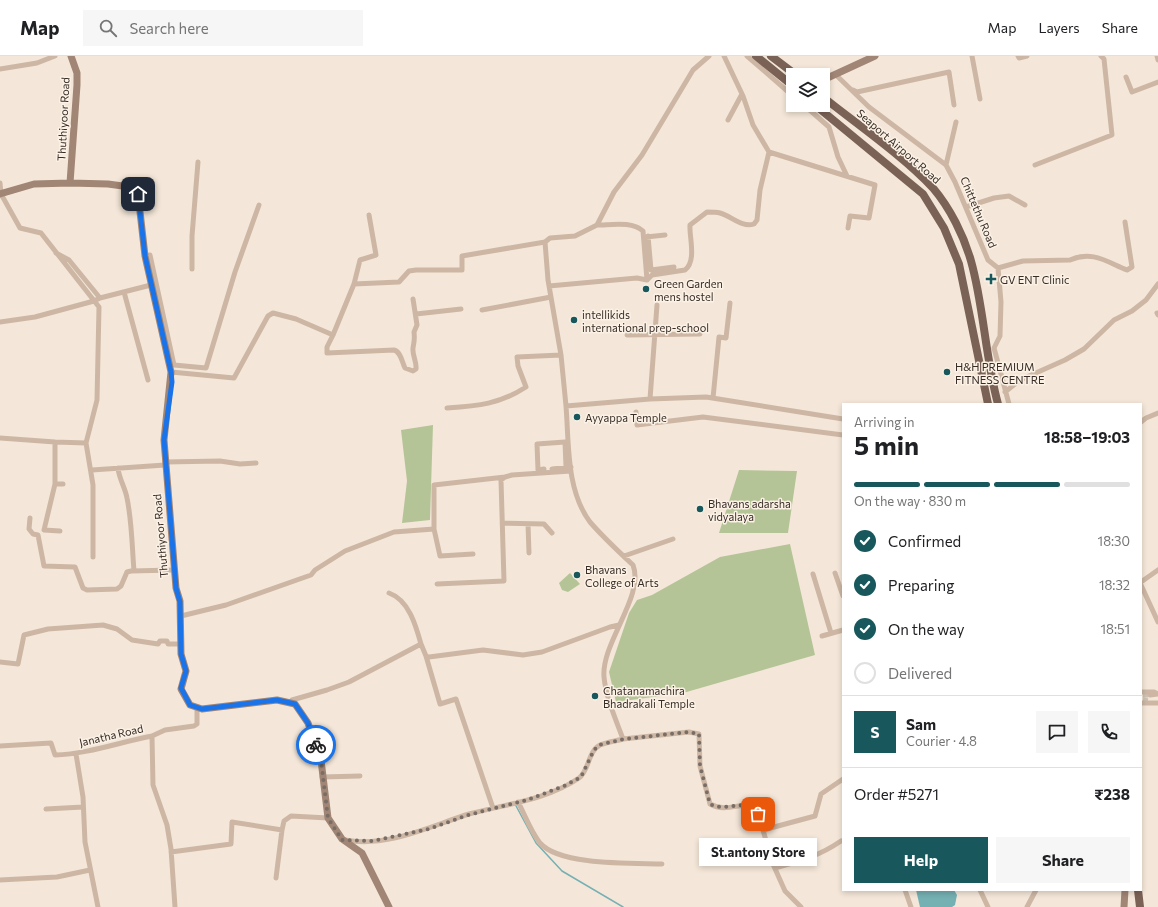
<!DOCTYPE html>
<meta charset="utf-8">
<style>
body{margin:0;font-family:Commissioner,sans-serif;background:#f6f6f6;color:#202124;height:100vh;display:flex;flex-direction:column;font-size:15px;white-space:nowrap}
*{box-sizing:border-box;margin:0}
p{font-size:13px;color:#757577}
.icon{flex:none;width:22px;height:22px;fill:none;stroke:currentColor;stroke-width:2;stroke-linecap:round;stroke-linejoin:round}
.map{position:relative;flex:1;overflow:hidden}
.drawer{position:absolute;left:842px;top:347px;width:300px;height:488px;display:flex;flex-direction:column;background:#fff;border-radius:0px;box-shadow:0 2px 6px #0003}
.drawer>*{flex:none}
.controls{position:absolute;left:786px;top:12px;display:grid;gap:8px}
.controls a{display:grid;place-items:center;width:44px;height:44px;border-radius:0px;background:#fff;box-shadow:0 2px 6px #0003;font-size:20px}
.pin{position:absolute;display:grid;place-items:center;width:34px;height:34px;color:#fff;margin:-17px;border-radius:8px;box-shadow:0 2px 6px #0006}
.courier{position:absolute;display:grid;place-items:center;width:40px;height:40px;margin:-20px;border:3px solid #1a73e8;border-radius:50%;background:#fff;color:#222;box-shadow:0 1px 5px #0007}
.bubble{position:absolute;height:28px;border-radius:0px;background:#fff;box-shadow:0 2px 6px #0003;font-size:13px;font-weight:700;line-height:28px;text-align:center}
.overview em{font-style:normal;font-weight:700}
.overview div{display:flex;flex-direction:column-reverse}
.overview{display:flex;align-items:center;justify-content:space-between;height:68px;padding:0 12px}
h1{font-size:26px;font-weight:700;line-height:30px}
.bar{display:grid;grid-template-columns:repeat(4,1fr);gap:6px 4px;align-content:center;height:48px;padding:0 12px}
.bar i{height:5px;border-radius:3px;background:#e0e0e0}
.bar .current{background:#18585c}
.bar p{grid-column:span 4}
.line{display:flex;align-items:center;gap:10px;padding:0 12px;border-top:1px solid #e0e0e0}
.line div{flex:1}
.round{display:grid;place-items:center;flex:none;width:42px;height:42px;border-radius:0px;background:#f6f6f6}
ol{padding:0 12px;list-style:none}
li{display:flex;align-items:center;gap:12px;height:44px}
li p{margin-inline-start:auto}
li .icon{padding:4px;border-radius:50%;background:#18585c;color:#fff;stroke-width:4}
li:last-child{color:#757577}
li i{width:22px;height:22px;border:2px solid #e0e0e0;border-radius:50%}
.cta{display:flex;gap:8px;margin-top:auto;padding:8px 12px}
.cta a{flex:1;height:46px;border-radius:0px;background:#18585c;color:#fff;font-size:16px;font-weight:700;line-height:46px;text-align:center}
.cta a+a{background:#f6f6f6;color:#202124}
header{display:flex;align-items:center;gap:24px;box-sizing:border-box;height:56px;padding:0 20px;background:#fff;border-bottom:1px solid #e0e0e0}
header strong{font-size:19px}
nav{display:flex;gap:22px;margin-inline-start:auto;font-size:14px}
.search{width:280px;height:36px;background:#f6f6f6;display:flex;align-items:center;gap:10px;box-sizing:border-box;padding:0 14px;border-radius:0px;color:#757577;font-size:15px}
.map>svg:first-child{display:block}
.green{fill:#b5c497}
.water{fill:#75b0b3}
.lines{fill:none;stroke-linecap:round;stroke-linejoin:round}
.stream{stroke:#75b0b3;stroke-width:1.5}
.street-tunnel{stroke:#cec2b5;stroke-width:5;stroke-dasharray:5 2.5;stroke-linecap:butt}
.street{stroke:#cdb7a4;stroke-width:5}
.secondary{stroke:#a18575;stroke-width:7}
.primary{stroke:#7b6256;stroke-width:8}
.done{stroke:#796d65;stroke-width:4;stroke-dasharray:0 7.2}
.route{stroke:#1a73e8;stroke-width:5}
.poi-dot{fill:#18585c;stroke:#fbf1e5;stroke-width:1.5}
.labels{text-anchor:middle;dominant-baseline:central;stroke-width:3;stroke-linejoin:round;paint-order:stroke}
.street-label{font-size:11px;fill:#372c26;stroke:#fbf1e5}
.poi-label{font-size:11px;fill:#372c26;stroke:#fbf1e5;text-anchor:start}
</style>
<header>
<strong>Map</strong>
<div class="search"><svg class="icon" aria-label="search" viewBox="0 0 24 24"><circle cx="10" cy="10" r="6"/><path d="M15 15l6 6"/></svg>Search here</div>
<nav><a>Map</a><a>Layers</a><a>Share</a></nav>
</header>
<div class="map">
<svg width="1158" height="851" viewBox="0 0 1158 851">
<rect width="100%" height="100%" fill="#f4e7d9"/>
<path class="green" d="M433 369 430 464 402 467 407 425 401 374Z
M739 414 797 415 788 477H719Z
M790 488 815 599 683 637 616 646 609 616 629 557 637 544 652 539 720 501Z
M570 517 580 528 568 536 562 534 559 527Z"/>
<path class="water" d="M916 834H954L957 839 955 849 952 851H920Z"/>
<g class="lines">
<path class="stream" d="M515 748 536 787 562 815 623 851"/>
<path class="street-tunnel" d="M1143 639H1150
M1143 644 1150 645"/>
<path class="street" d="M747 0 793 40
M972 0 980 43
M1018 0 1019 2 1027 0
M1157 0 1158 4
M0 13 37 7 55 0
M835 18 869 51 946 109 955 126 988 204 998 212 1001 246 1000 280 994 292 1009 348
M1126 21 1132 36 1158 26
M853 34 857 36 949 16 954 49
M804 49 829 71 838 101 847 120
M728 64 742 38
M769 96 875 129 869 162 850 160 848 172
M946 109 956 66
M1035 109 1112 79 1104 3 1101 0
M0 127 1 138 20 172 41 177 99 251 97 344 86 387 55 386V428H63
M966 151 994 142 1009 140 1025 149
M597 169C611 169 632 165 643 175L647 224
M648 180 651 214 674 211
M646 181 665 179
M56 197 69 204 100 242
M145 200 150 199 174 309 206 312 235 216 259 149
M998 212 1023 205 1070 204C1092 194 1107 206 1127 214L1132 211 1125 166
M192 213V180L198 106
M354 228 360 204 376 199 369 159
M549 230 637 222 647 224 652 219 685 214C697 205 689 181 690 169L707 156C711 156 716 156 720 157 731 160 742 172 754 168L757 164 760 134 769 96 753 69 743 40 724 0
M124 236 148 324
M482 254 551 241
M1157 257 1158 259
M416 258 461 253
M0 266 35 261 94 245 100 242 151 229
M333 279 327 291V297L394 294C401 296 402 306 405 312L413 315 416 313C417 306 412 299 413 292 414 285 415 284 414 276L417 269 413 243
M627 279 700 278
M171 316 234 322 268 260 273 257 296 263 333 279 354 228 399 226 409 215 416 214H462V200L545 186
M1005 336 1020 324 1065 304 1084 293 1114 264 1132 255 1146 244 1158 228
M713 342 719 281 726 282 730 247
M650 343 657 249
M566 350 561 299 548 224 545 186 550 182 575 180 597 169 614 136 642 99 693 14 709 0
M447 352C478 350 500 348 526 331L518 310 517 301 561 299
M636 356 637 369 703 361 843 379
M1141 366 1146 362 1158 357
M0 382 55 386
M86 387 93 429V501
M165 406 220 405 240 408 256 407
M118 412C119 423 125 431 127 442 132 466 132 491 134 515
M544 413 538 414 537 388 565 386 566 411
M552 413 571 411
M92 414 165 409
M55 428 44 474 60 475
M30 462 29 473 33 478 38 479 44 510 75 511 83 532 87 534 117 533 121 530 127 516 131 515 174 514
M502 467 544 468 552 477
M528 468 529 497
M434 473 440 500 473 498
M624 500 673 483
M835 517 843 540
M813 518 831 577
M1141 526 1158 514
M437 528 504 525 501 424 505 421 512 419 571 415
M1141 529 1158 566
M389 537C409 544 416 570 421 588
M181 560 226 549 311 519 315 514 345 495 394 476 434 473V429L505 421
M822 580 843 574
M426 600 440 648 456 643 493 752
M0 606 18 608 24 579 48 573 103 569 117 573 132 584 158 588 160 585H167L168 588H181
M1141 636H1154L1158 638
M1150 639 1158 638
M289 647 292 644 327 634 349 626 421 588 426 600 429 601 483 594 523 599 542 596 610 571 619 569
M1141 647H1158
M623 683 689 676 699 678 700 710 710 748C735 762 754 729 763 774L815 760 821 738 843 723
M0 690 51 687 55 699C88 698 120 686 152 680
M76 698 83 741 85 786 98 851
M322 721 360 720
M518 746C525 759 531 776 540 787 560 810 634 807 662 808
M46 753 83 751
M763 774 772 806 785 835 801 851
M345 784C388 792 430 770 469 758 506 748 547 744 579 722 589 715 588 695 600 689 607 686 616 685 623 683 616 664 606 642 604 621 601 587 645 540 633 509 619 496 603 481 590 466 566 434 569 387 566 350L650 343 706 341 843 363
M171 796 231 788 232 766 282 774 284 765 291 760 328 762
M726 804 769 795
M775 812C801 805 819 800 841 785
M276 822 282 774
M0 824 57 821 90 814
M905 834 911 851
M980 834 988 851
M175 851 171 793 167 769 153 729 152 680 165 674 194 670 197 668V651
M1027 851 1036 834"/>
<path class="secondary" d="M823 24 875 0
M70 127 77 29V17L71 0
M0 138 34 128 70 127 108 128 130 131 138 138 145 200 171 316 164 384 176 532 180 545 181 598 186 615 181 633 190 649 202 653 277 644 295 648 308 667 321 704 328 762 342 783 362 797 389 851
M1124 851 1125 834"/>
<path class="primary" d="M756 0 793 30
M771 0 796 19
M823 41C858 69 903 100 933 132 950 152 964 180 971 205 984 251 985 301 998 348
M815 49 923 138 944 172 959 208 988 348
M1138 834 1140 851"/>
</g>
<g class="lines">
<path class="done" d="M316 689 321 704 328 762 342 784 373 785 429 773 468 759 527 744 564 730 581 721 594 694 599 689 624 683 689 676 699 678 700 710 710 748C726 757 749 740 758 758"/>
<path class="route" d="M138 138 145 200 171 316 172 326 164 384 176 532 180 546 181 598 186 615 181 632 190 649 202 653 277 644 295 648 308 667 316 689"/>
</g>
<g class="poi-dot">
<path d="M989 217h4v4h4v4h-4v4h-4v-4h-4v-4h4z"/>
<circle cx="646" cy="233" r="4"/>
<circle cx="574" cy="264" r="4"/>
<circle cx="947" cy="316" r="4"/>
<circle cx="577" cy="361" r="4"/>
<circle cx="700" cy="453" r="4"/>
<circle cx="577" cy="519" r="4"/>
<circle cx="595" cy="640" r="4"/>
</g>
<g class="labels">
<g class="street-label">
<text transform="translate(63 63) rotate(-87)">Thuthiyoor Road</text>
<text transform="translate(899 90) rotate(41)">Seaport Airport Road</text>
<text transform="translate(979 156) rotate(67)">Chittethu Road</text>
<text transform="translate(160 480) rotate(-95)">Thuthiyoor Road</text>
<text transform="translate(111 679) rotate(-13)">Janatha Road</text>
</g>
<g class="poi-label">
<text x="1000" y="223">GV ENT Clinic</text>
<text x="654" y="227">Green Garden<tspan x="654" dy="13">mens hostel</tspan></text>
<text x="582" y="258">intellikids<tspan x="582" dy="13">international prep-school</tspan></text>
<text x="955" y="310">H&amp;H PREMIUM<tspan x="955" dy="13">FITNESS CENTRE</tspan></text>
<text x="585" y="361">Ayyappa Temple</text>
<text x="708" y="447">Bhavans adarsha<tspan x="708" dy="13">vidyalaya</tspan></text>
<text x="585" y="513">Bhavans<tspan x="585" dy="13">College of Arts</tspan></text>
<text x="603" y="634">Chatanamachira<tspan x="603" dy="13">Bhadrakali Temple</tspan></text>
</g>
</g>
</svg>
<div class="controls">
<a><svg class="icon" aria-label="layers" viewBox="0 0 24 24"><path d="M12 4l9 5-9 5-9-5zM3 14l9 5 9-5"/></svg></a>
</div>
<div class="pin" style="left:758px;top:758px;background:#ea580c"><svg class="icon" aria-label="bag" viewBox="0 0 24 24"><path d="M5 8h14l-1 12H6zM9 8a3 3 0 0 1 6 0"/></svg></div>
<div class="pin" style="left:138px;top:138px;background:#1f2937"><svg class="icon" aria-label="home" viewBox="0 0 24 24"><path d="M3 11l9-7 9 7M6 9v11h12V9"/></svg></div>
<div class="courier" style="left:316px;top:689px"><svg class="icon" aria-label="bike" viewBox="0 0 24 24"><circle cx="6" cy="16" r="4"/><circle cx="18" cy="16" r="4"/><path d="M6 16l4-8h5l3 8M10 8l3 8H6M13 5h3"/></svg></div>
<div class="bubble" style="left:699px;top:782px;width:118px">St.antony Store</div>
<section class="drawer">
<div class="overview"><div><h1>5 min</h1><p>Arriving in</p></div><em>18:58–19:03</em></div>
<div class="bar"><i class="current"></i><i class="current"></i><i class="current"></i><i></i><p>On the way · 830 m</p></div>
<ol>
<li><svg class="icon" aria-label="check" viewBox="0 0 24 24"><path d="M5 12l5 5 9-10"/></svg>Confirmed<p>18:30</p></li>
<li><svg class="icon" aria-label="check" viewBox="0 0 24 24"><path d="M5 12l5 5 9-10"/></svg>Preparing<p>18:32</p></li>
<li><svg class="icon" aria-label="check" viewBox="0 0 24 24"><path d="M5 12l5 5 9-10"/></svg>On the way<p>18:51</p></li>
<li><i></i>Delivered</li>
</ol>
<div class="line" style="height:72px"><b class="round" style="background:#18585c;color:#fff">S</b><div><b>Sam</b><p>Courier · 4.8</p></div><a class="round"><svg class="icon" aria-label="chat" viewBox="0 0 24 24"><path d="M4 5h16v11H9l-5 4z"/></svg></a><a class="round"><svg class="icon" aria-label="phone" viewBox="0 0 24 24"><path d="M5 4h4l2 5-3 2q2 4 5 5l2-3 5 2v4C11 20 4 13 5 4z"/></svg></a></div>
<div class="line" style="height:52px"><div>Order #5271</div><b>₹238</b></div>
<div class="cta"><a>Help</a><a>Share</a></div>
</section>
</div>
